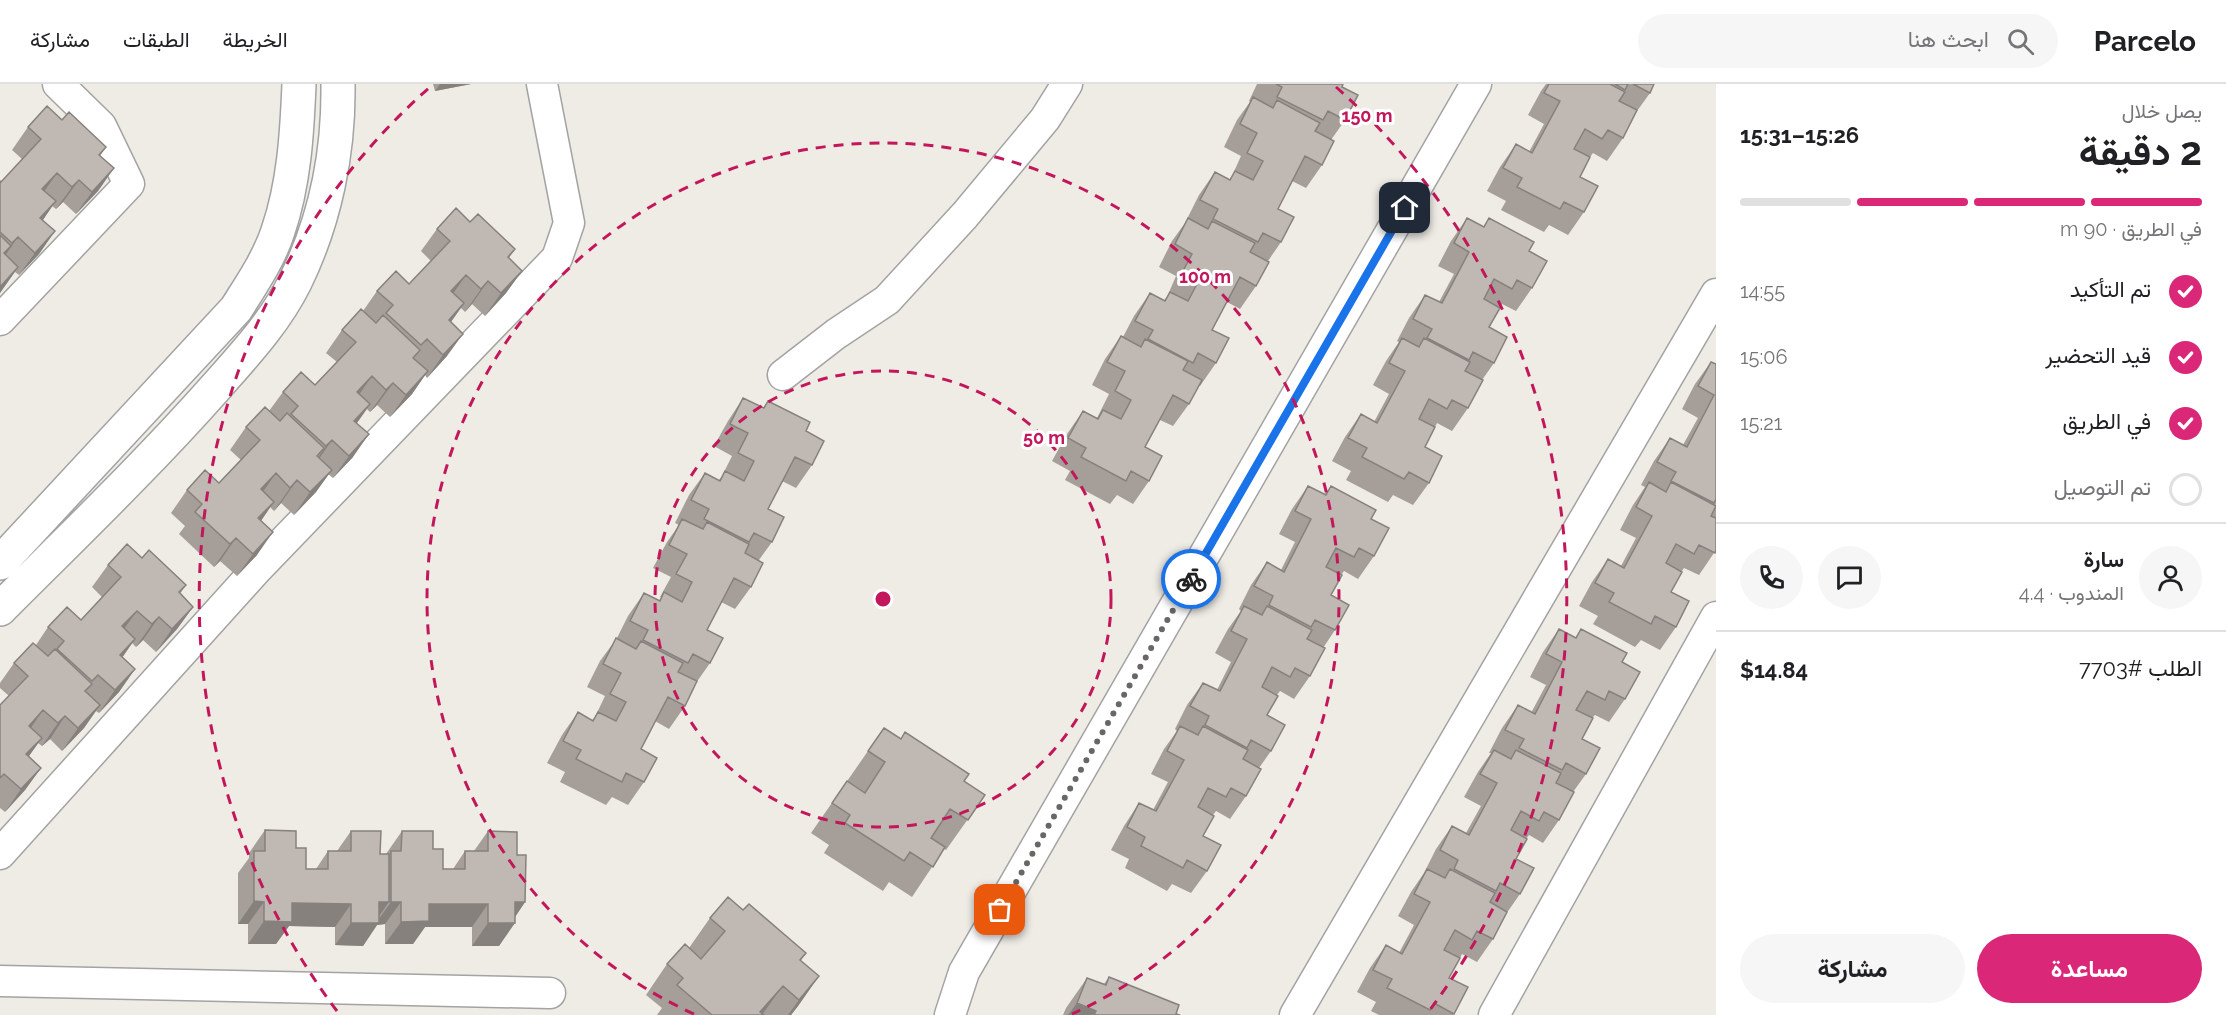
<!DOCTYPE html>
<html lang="ar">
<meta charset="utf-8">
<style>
body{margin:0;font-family:Raleway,Vazirmatn,sans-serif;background:#f6f6f6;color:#202124;direction:rtl;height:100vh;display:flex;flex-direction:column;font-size:22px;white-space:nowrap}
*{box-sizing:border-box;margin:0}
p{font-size:20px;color:#757577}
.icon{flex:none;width:33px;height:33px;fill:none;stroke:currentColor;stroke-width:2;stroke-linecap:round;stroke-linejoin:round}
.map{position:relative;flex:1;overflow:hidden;direction:ltr}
.side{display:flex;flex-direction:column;background:#fff;width:510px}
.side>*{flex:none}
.pin{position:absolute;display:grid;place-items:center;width:51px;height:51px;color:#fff;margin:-26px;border-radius:12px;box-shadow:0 3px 9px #0006}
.courier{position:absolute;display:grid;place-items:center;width:60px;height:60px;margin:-30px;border:4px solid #1a73e8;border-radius:50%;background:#fff;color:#222;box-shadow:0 2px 8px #0007}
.headline em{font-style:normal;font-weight:700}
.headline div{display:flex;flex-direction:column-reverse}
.headline{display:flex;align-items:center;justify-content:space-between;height:102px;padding:0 24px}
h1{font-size:39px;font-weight:700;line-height:45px}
.bar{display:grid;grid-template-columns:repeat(4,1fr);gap:9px 6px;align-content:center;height:72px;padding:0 24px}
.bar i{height:8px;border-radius:4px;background:#e0e0e0}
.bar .active{background:#db2777}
.bar p{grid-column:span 4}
.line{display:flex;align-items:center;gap:15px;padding:0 24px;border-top:2px solid #e0e0e0}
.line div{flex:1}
.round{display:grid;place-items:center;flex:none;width:63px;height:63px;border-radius:32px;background:#f6f6f6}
ol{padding:0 24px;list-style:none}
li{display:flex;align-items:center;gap:18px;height:66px}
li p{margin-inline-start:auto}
li .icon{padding:6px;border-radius:50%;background:#db2777;color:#fff;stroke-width:4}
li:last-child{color:#757577}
li i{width:33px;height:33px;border:3px solid #e0e0e0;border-radius:50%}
.cta{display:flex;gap:12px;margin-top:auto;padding:12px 24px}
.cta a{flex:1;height:69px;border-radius:36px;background:#db2777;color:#fff;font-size:24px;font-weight:700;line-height:69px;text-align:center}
.cta a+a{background:#f6f6f6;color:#202124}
header{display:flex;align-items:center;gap:36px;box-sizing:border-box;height:84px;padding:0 30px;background:#fff;border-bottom:2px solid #e0e0e0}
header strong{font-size:28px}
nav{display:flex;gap:33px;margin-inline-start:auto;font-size:21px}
.search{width:420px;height:54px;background:#f6f6f6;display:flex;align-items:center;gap:15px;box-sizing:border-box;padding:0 21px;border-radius:33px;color:#757577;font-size:22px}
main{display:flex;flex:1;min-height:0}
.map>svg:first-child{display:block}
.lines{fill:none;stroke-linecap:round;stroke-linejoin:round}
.minor-casing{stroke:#a3a3a3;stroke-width:33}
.tertiary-casing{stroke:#a3a3a3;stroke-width:36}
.minor{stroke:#fff;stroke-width:30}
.tertiary{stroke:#fff;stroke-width:33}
.wall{fill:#a59e99}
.shaded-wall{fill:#86817d}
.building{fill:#c0b8b2;stroke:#86817d;stroke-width:1.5}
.done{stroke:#686765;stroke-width:6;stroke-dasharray:0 10.8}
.route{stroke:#1a73e8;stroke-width:8}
.ring{fill:none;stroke:#c2185b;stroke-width:3;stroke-dasharray:10 8}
.centre{fill:#c2185b;stroke:#fff;stroke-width:3}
.ring-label{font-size:18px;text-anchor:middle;font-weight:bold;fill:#c2185b;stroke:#fff;stroke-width:6;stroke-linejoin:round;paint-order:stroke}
</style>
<header>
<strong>Parcelo</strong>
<div class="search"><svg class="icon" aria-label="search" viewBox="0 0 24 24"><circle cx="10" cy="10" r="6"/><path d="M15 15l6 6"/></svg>ابحث هنا</div>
<nav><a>الخريطة</a><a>الطبقات</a><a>مشاركة</a></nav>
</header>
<main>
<section class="side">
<div class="headline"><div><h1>2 دقيقة</h1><p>يصل خلال</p></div><em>15:26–15:31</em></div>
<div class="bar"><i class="active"></i><i class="active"></i><i class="active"></i><i></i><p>في الطريق · 90 m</p></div>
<ol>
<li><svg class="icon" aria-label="check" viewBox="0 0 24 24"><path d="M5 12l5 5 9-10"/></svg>تم التأكيد<p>14:55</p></li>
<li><svg class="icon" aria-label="check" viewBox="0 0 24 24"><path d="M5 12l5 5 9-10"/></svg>قيد التحضير<p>15:06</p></li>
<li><svg class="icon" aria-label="check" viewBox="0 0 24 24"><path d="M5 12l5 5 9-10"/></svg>في الطريق<p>15:21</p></li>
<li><i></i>تم التوصيل</li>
</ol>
<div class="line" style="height:108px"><a class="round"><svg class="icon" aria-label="person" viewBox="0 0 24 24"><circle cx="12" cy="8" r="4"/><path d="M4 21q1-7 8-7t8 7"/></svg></a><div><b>سارة</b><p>المندوب · 4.4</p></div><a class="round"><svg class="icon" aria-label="chat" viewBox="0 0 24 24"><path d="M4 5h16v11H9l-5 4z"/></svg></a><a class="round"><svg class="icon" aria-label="phone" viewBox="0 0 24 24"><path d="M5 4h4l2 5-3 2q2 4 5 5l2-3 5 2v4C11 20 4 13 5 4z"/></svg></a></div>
<div class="line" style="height:78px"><div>الطلب #7703</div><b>$14.84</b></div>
<div class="cta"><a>مساعدة</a><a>مشاركة</a></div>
</section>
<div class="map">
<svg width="1716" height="931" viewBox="0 0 1716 931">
<rect width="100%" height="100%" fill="#efece6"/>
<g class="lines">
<defs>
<path id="minor" d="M0 236 129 100 101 42 58 0
M783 291 836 250 887 216 965 131 1045 35 1067 0
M0 770 258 484 557 174 569 139 542 0
M0 897 550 909
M950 931 964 888 1476 0
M1295 931 1716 210
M1494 931 1716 533"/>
<path id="tertiary" d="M0 479 236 225C251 201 269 175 278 147 294 100 297 50 299 0
M0 525C73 452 147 381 216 303 245 270 275 238 295 198 325 137 339 68 338 0"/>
</defs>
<use href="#minor" class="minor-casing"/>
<use href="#tertiary" class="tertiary-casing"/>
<use href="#minor" class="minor"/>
<use href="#tertiary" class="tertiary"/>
</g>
<path class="wall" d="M433 0H471L435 7Z
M1257 0H1343L1342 3 1345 36 1331 56 1322 81 1306 104 1292 97 1278 125 1281 158 1268 177 1256 202 1240 225 1227 218 1212 246 1216 279 1200 302 1199 301 1189 320 1173 342 1160 336 1145 363 1149 397 1133 420 1117 411 1110 420 1065 396 1070 387 1052 377 1067 350 1083 327 1097 334 1109 310 1092 301 1105 275 1121 252 1123 253 1134 232 1150 209 1164 216 1167 213 1176 192 1159 183 1172 157 1185 139 1199 111 1215 88 1229 96 1232 92 1241 72 1224 63 1237 36 1250 18 1249 17Z
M1546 0H1654L1650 9 1637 27 1623 54 1607 77 1593 69 1590 73 1580 93 1584 128 1568 151 1549 141 1544 148 1501 126 1506 117 1487 107 1500 83 1516 60 1529 68 1544 40 1528 31 1541 7Z
M62 36 106 63 100 72 114 84 98 107 76 130 63 118 56 125 52 122 43 136 55 147 39 170 19 191 15 188 0 209V97L1 98 22 75 12 66 28 43Z
M1467 134 1483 143 1489 134 1529 167 1532 204 1516 227 1502 220 1499 223 1489 243 1494 279 1482 296 1468 324 1452 347 1437 339 1425 363 1429 399 1413 421 1393 411 1388 418 1346 396 1351 387 1332 377 1345 353 1361 330 1374 338 1389 310 1373 301 1386 277 1399 258 1397 257 1409 234 1425 211 1439 218 1454 190 1438 182 1451 157Z
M470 138 515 165 509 174 522 187 506 209 485 232 472 220 465 228 461 224 451 238 447 272 427 294 425 291 412 310 390 333 377 321 370 328 367 325 357 339 353 373 333 394 328 390 316 408 294 431 281 419 274 427 270 423 261 437 257 471 237 492 220 477 214 483 179 450 185 442 171 429 187 406 219 399 241 376 230 366 246 343 269 327 283 308 315 301 337 278 326 269 342 246 363 227 377 207 409 200 431 177 421 167 437 145Z
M1711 278 1716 280V466L1699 491 1684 484 1682 487 1671 508 1676 543 1660 566 1641 556 1635 563 1593 540 1598 532 1579 522 1592 498 1608 475 1621 482 1636 454 1620 446 1633 421 1645 403 1641 401 1654 377 1670 354 1683 361 1698 334 1682 325 1695 300Z
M743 314 763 324 768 317 806 347 812 381 796 404 782 397 768 425 772 458 759 476 751 503 735 525 721 518 707 546 710 579 696 599 685 622 669 645 655 637 641 665 644 698 628 721 612 713 606 721 560 698 565 688 547 679 562 651 578 628 592 636 595 633 605 612 587 603 600 577 617 554 628 532 644 509 659 517 661 513H660L671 493 653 484 667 458 679 441 675 439 689 411 705 389 719 396 722 392 732 372 714 362 728 337Z
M1308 402 1324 411 1331 402 1371 435 1374 472 1358 495 1344 487 1341 491 1331 511 1335 546 1323 564 1310 592 1294 615 1280 607 1277 611 1267 631 1271 667 1259 684 1246 712 1230 735 1216 727 1213 731 1203 752 1207 787 1191 809 1172 800 1167 807 1125 784 1129 775 1111 766 1124 742 1139 719 1153 726 1168 698 1151 690 1164 665 1177 647 1175 645 1187 621 1203 599 1217 606 1231 578 1215 569 1228 545 1241 527 1239 525 1251 501 1267 478 1281 486 1295 458 1279 450 1292 425Z
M142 474 186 501 180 510 193 523 177 545 156 568 143 556 136 563 132 559 122 574 135 585 119 608 99 629 96 627 84 644 62 667 50 655 42 662 38 659 29 672 41 684 25 706 5 728 0 724V621L9 612 0 604V599L14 579 36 561 48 543 81 536 102 513 92 503 108 481Z
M1559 545 1575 554 1581 545 1622 578 1625 615 1609 638 1595 631 1592 634 1582 655 1586 690 1573 708 1559 736 1543 759 1529 751 1526 755 1516 775 1520 810 1506 830 1493 855 1477 878 1462 870 1460 874 1449 894 1454 930 1453 931H1379L1371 927 1376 918 1357 908 1370 884 1386 861 1399 869 1414 841 1398 832 1411 808 1424 789 1436 765 1452 742 1466 749 1481 722 1464 713 1478 688 1491 669H1489L1502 644 1518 621 1531 629 1546 601 1530 593 1543 568Z
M884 644 985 711 946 766 944 765 912 813 889 798 883 807 824 769 829 761 811 749Z
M265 746 296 764 306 785H316L328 767H337L351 747 380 770H386L402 747 433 765 443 785H453L465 767H474L488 747 517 771 525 818 515 833 499 862H472V843H425L413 860H385V840L377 841 363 862 335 861V843L289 842 276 860H248V840H238V789L249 774V769Z
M710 834 801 877 819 892 798 922 791 931H657L662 924 646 911 667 880 689 864Z
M1109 893 1176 930 1180 931H1063L1066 924 1087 894 1104 900Z"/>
<path class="shaded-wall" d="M440 0H471L435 7Z
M114 84 98 107 76 130 92 108Z
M57 89 41 112 42 105Z
M79 96 63 118 56 125 72 103Z
M56 117 40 140V134Z
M55 147 39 170 19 191 35 169Z
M18 153 2 176 4 169Z
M18 183 2 206 0 209V203Z
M522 187 506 209 485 232 501 209Z
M466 191 450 214 451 207Z
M488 197 472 220 465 228 481 205Z
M464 219 448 242 449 236Z
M463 250 447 272 427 294 443 271Z
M428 287 412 310 390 333 406 311Z
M372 292 356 315 357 308Z
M393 299 377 321 370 328 386 306Z
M370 320 354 343V337Z
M369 350 353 373 333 394 349 372Z
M332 356 316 379 310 385 326 362Z
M332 386 316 408 294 431 310 408Z
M276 389 260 412 261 405Z
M297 396 281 419 274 427 290 404Z
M274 418 258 441V434Z
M273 448 257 471 237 492 253 470Z
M236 454 220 477 214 483 230 460Z
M193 523 177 545 156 568 172 545Z
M137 527 121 549 122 542Z
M159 533 143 556 136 563 152 540Z
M135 555 119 578 120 571Z
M135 585 119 608 99 629 115 606Z
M100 621 84 644 62 667 78 644Z
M43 626 28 648 29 642Z
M65 632 50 655 42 662 58 639Z
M42 654 26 676V670Z
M41 684 25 706 5 728 21 705Z
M254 817 264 818 248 840H238Z
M379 818H389L374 839H376L391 818H401L385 840 377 841 363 862 335 861 351 839Z
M515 818H525L511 839H515L499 862H472L488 839Z
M292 819 351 820 335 843 289 842 276 860H248L264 837Z
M429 820H488L472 843H425L413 860H385L401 838Z
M806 869 762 931H758L800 876Z
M819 892 798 922 791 931H788L799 916Z
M1077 919 1096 927 1093 931H1068Z"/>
<path class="building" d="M1276 0H1343L1342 3 1358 11 1345 36 1328 27 1323 36 1277 13 1282 3Z
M1549 0H1610L1625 8 1619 17 1637 26 1623 54 1608 46 1602 55 1585 45 1574 65 1590 73 1580 93 1598 102 1584 128 1564 118 1560 125 1517 103 1522 94 1503 84 1516 60 1532 69 1560 17 1544 9Z
M1615 0H1628L1625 6Z
M1633 0H1654L1650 9Z
M1253 13 1273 24 1277 16 1320 39 1315 47 1334 57 1322 81 1305 72 1278 125 1294 133 1281 158 1263 149 1258 158 1213 135 1218 125 1200 116 1215 88 1230 96 1235 87 1253 96 1263 77 1247 69 1257 49 1240 40Z
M47 22 62 36 69 28 106 63 99 71 114 84 92 108 79 96 72 103 57 89 42 105 56 117 40 134 55 147 35 169 18 153 12 159 0 148V97L1 98 41 55 28 43Z
M456 124 470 138 478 130 515 165 508 173 522 187 501 209 488 197 481 205 466 191 451 207 464 219 449 236 463 250 443 271 427 255 421 261 386 229 393 221 377 207 396 187 409 200 450 157 437 145Z
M1188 134 1208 145 1212 137 1255 159 1250 168 1269 178 1256 202 1240 193 1212 246 1229 254 1216 279 1198 269 1193 279 1148 255 1153 246 1135 237 1150 209 1165 217 1170 208 1188 217 1198 198 1182 189 1192 170 1175 160Z
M1467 134 1484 143 1489 134 1534 158 1529 167 1547 177 1532 204 1517 196 1512 205 1494 195 1484 215 1500 224 1489 243 1507 253 1494 279 1473 268 1469 276 1427 254 1432 245 1413 235 1425 211 1442 219 1469 168 1454 159Z
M0 151 11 162 4 169 18 183 0 203Z
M361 225 376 239 383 231 420 266 413 274 428 287 406 311 393 299 386 306 372 292 357 308 370 320 354 337 369 350 349 372 332 356 326 362 291 330 298 322 283 308 301 288 315 301 356 258 342 246Z
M1121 252 1141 263 1145 255 1188 277 1183 286 1202 296 1189 320 1173 311 1145 363 1162 372 1149 397 1131 387 1126 397 1081 373 1086 364 1068 354 1083 327 1098 335 1103 326 1121 335 1131 316 1115 307 1125 287 1107 278Z
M1402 254 1419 263 1424 254 1470 278 1465 287 1483 296 1468 324 1452 316 1447 325 1429 315 1419 335 1435 343 1425 363 1442 372 1429 399 1409 388 1404 395 1362 373 1367 364 1348 354 1361 330 1377 339 1405 287 1389 279Z
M1711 278 1716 280V415L1714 419 1671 397 1676 388 1657 378 1670 354 1687 363 1714 311 1698 302Z
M743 314 764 324 768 317 810 338 806 347 824 357 812 381 795 373 768 425 784 433 772 458 754 449 749 458 704 435 709 425 691 416 705 389 720 397 725 387 744 397 754 377 738 369 748 349 730 340Z
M265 323 280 337 287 329 324 364 317 372 332 386 310 408 297 396 290 404 276 389 261 405 274 418 258 434 273 448 253 470 236 454 230 460 195 428 202 420 187 406 205 386 219 399 260 356 246 343Z
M1649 398 1666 408 1671 398 1716 422 1711 432 1716 434V466L1715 469 1699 461 1694 470 1676 460 1666 479 1682 488 1671 508 1689 517 1676 543 1655 532 1651 540 1609 518 1614 509 1595 499 1608 475 1624 484 1652 432 1636 423Z
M1308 402 1326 411 1331 402 1376 426 1371 435 1389 444 1374 472 1359 464 1354 473 1336 464 1326 483 1342 491 1331 511 1349 521 1335 546 1315 536 1311 543 1269 521 1273 512 1254 502 1267 478 1284 488 1311 435 1295 427Z
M682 435 703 445 707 438 749 460 745 469 763 479 751 503 734 494 707 546 723 554 710 579 693 570 688 579 643 556 648 546 630 537 644 509 660 517 664 508 682 518 692 498 676 490 687 470 669 461Z
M127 460 142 474 149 466 186 501 179 508 193 523 172 545 159 533 152 540 137 527 122 542 135 555 120 571 135 585 115 606 98 591 92 597 57 565 64 557 48 543 67 523 81 536 121 493 108 481Z
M1244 522 1262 531 1267 522 1312 546 1307 555 1325 564 1310 592 1295 584 1290 593 1272 583 1262 603 1278 612 1267 631 1285 641 1271 667 1251 656 1247 664 1205 641 1209 632 1190 622 1203 599 1220 607 1247 555 1231 547Z
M1559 545 1576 554 1581 545 1627 569 1622 578 1640 588 1625 615 1609 607 1605 616 1587 607 1576 626 1593 634 1582 655 1600 664 1586 690 1566 679 1562 686 1519 664 1524 655 1505 646 1518 621 1535 630 1562 578 1546 570Z
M616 554 636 565 641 557 683 579 678 588 697 597 685 622 668 613 641 665 657 674 644 698 626 689 622 698 576 675 581 666 563 657 578 628 593 637 598 628 616 637 626 618 610 610 621 589 603 580Z
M33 559 48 572 55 565 92 600 85 607 100 621 78 644 65 632 58 639 43 626 29 642 42 654 26 670 41 684 21 705 4 690 0 694V621L28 592 14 579Z
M1180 642 1198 651 1203 642 1248 666 1243 675 1261 685 1246 712 1231 704 1226 713 1208 704 1198 723 1214 732 1203 752 1221 761 1207 787 1187 776 1183 784 1141 762 1145 753 1127 743 1139 719 1156 727 1184 676 1167 667Z
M884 644 901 655 905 648 969 690 964 697 985 711 968 736 950 725 931 754 945 763 933 783 910 768 904 777 845 739 850 731 832 719 847 697 865 709 885 678 868 667Z
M1494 666 1511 675 1516 666 1561 689 1556 699 1574 708 1559 736 1544 728 1539 737 1521 727 1511 746 1527 755 1516 775 1534 784 1520 810 1500 799 1496 807 1454 785 1458 776 1440 766 1452 742 1469 751 1497 699 1480 690Z
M265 746 296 747V764H306V785H328V767H351V747H381L380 770H389V818H379V839H351V820L292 819V838L264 837V818L254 817V767H265Z
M402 747H433V765H443V785H465V767H488V747L517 748V771H526L525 818H515V839H488V820H429V837L401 838V818H391V767H401Z
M1427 785 1445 794 1450 785 1495 809 1490 818 1507 828 1493 855 1477 847 1472 856 1455 846 1444 866 1460 874 1449 894 1468 903 1454 930 1434 919 1430 926 1387 904 1392 895 1373 886 1386 861 1402 870 1430 818 1414 810Z
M728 813 743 826 749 820 806 869 800 876 819 892 799 916 783 902 760 928 764 931H712L677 901 683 894 667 880 685 860 701 875 725 847 710 834Z
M1109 893 1179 921 1176 930 1180 931H1094L1096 927 1077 919 1087 894 1106 901Z"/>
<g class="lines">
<path class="done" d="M1000 826 1191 495"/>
<path class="route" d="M1191 495 1405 124"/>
</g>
<g class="ring">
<circle cx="883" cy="515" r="228"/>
<path d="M694 930A456 456 0 1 1 1072 930"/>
<path d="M337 927A684 684 0 0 1 430 3M1336 3A684 684 0 0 1 1429 927"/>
</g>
<circle cx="883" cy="515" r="9" class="centre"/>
<g class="ring-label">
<text x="1367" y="38">150 m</text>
<text x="1205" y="199">100 m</text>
<text x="1044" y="360">50 m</text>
</g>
</svg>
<div class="pin" style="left:1000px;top:826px;background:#ea580c"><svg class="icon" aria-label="bag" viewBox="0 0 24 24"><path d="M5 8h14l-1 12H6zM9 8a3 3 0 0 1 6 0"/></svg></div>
<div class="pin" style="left:1405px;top:124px;background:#1f2937"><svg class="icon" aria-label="home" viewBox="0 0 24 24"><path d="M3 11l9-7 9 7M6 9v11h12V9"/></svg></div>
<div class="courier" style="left:1191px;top:495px"><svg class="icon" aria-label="bike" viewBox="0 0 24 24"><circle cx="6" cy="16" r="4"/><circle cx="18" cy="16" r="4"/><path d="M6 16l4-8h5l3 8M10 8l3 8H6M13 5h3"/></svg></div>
</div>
</main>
